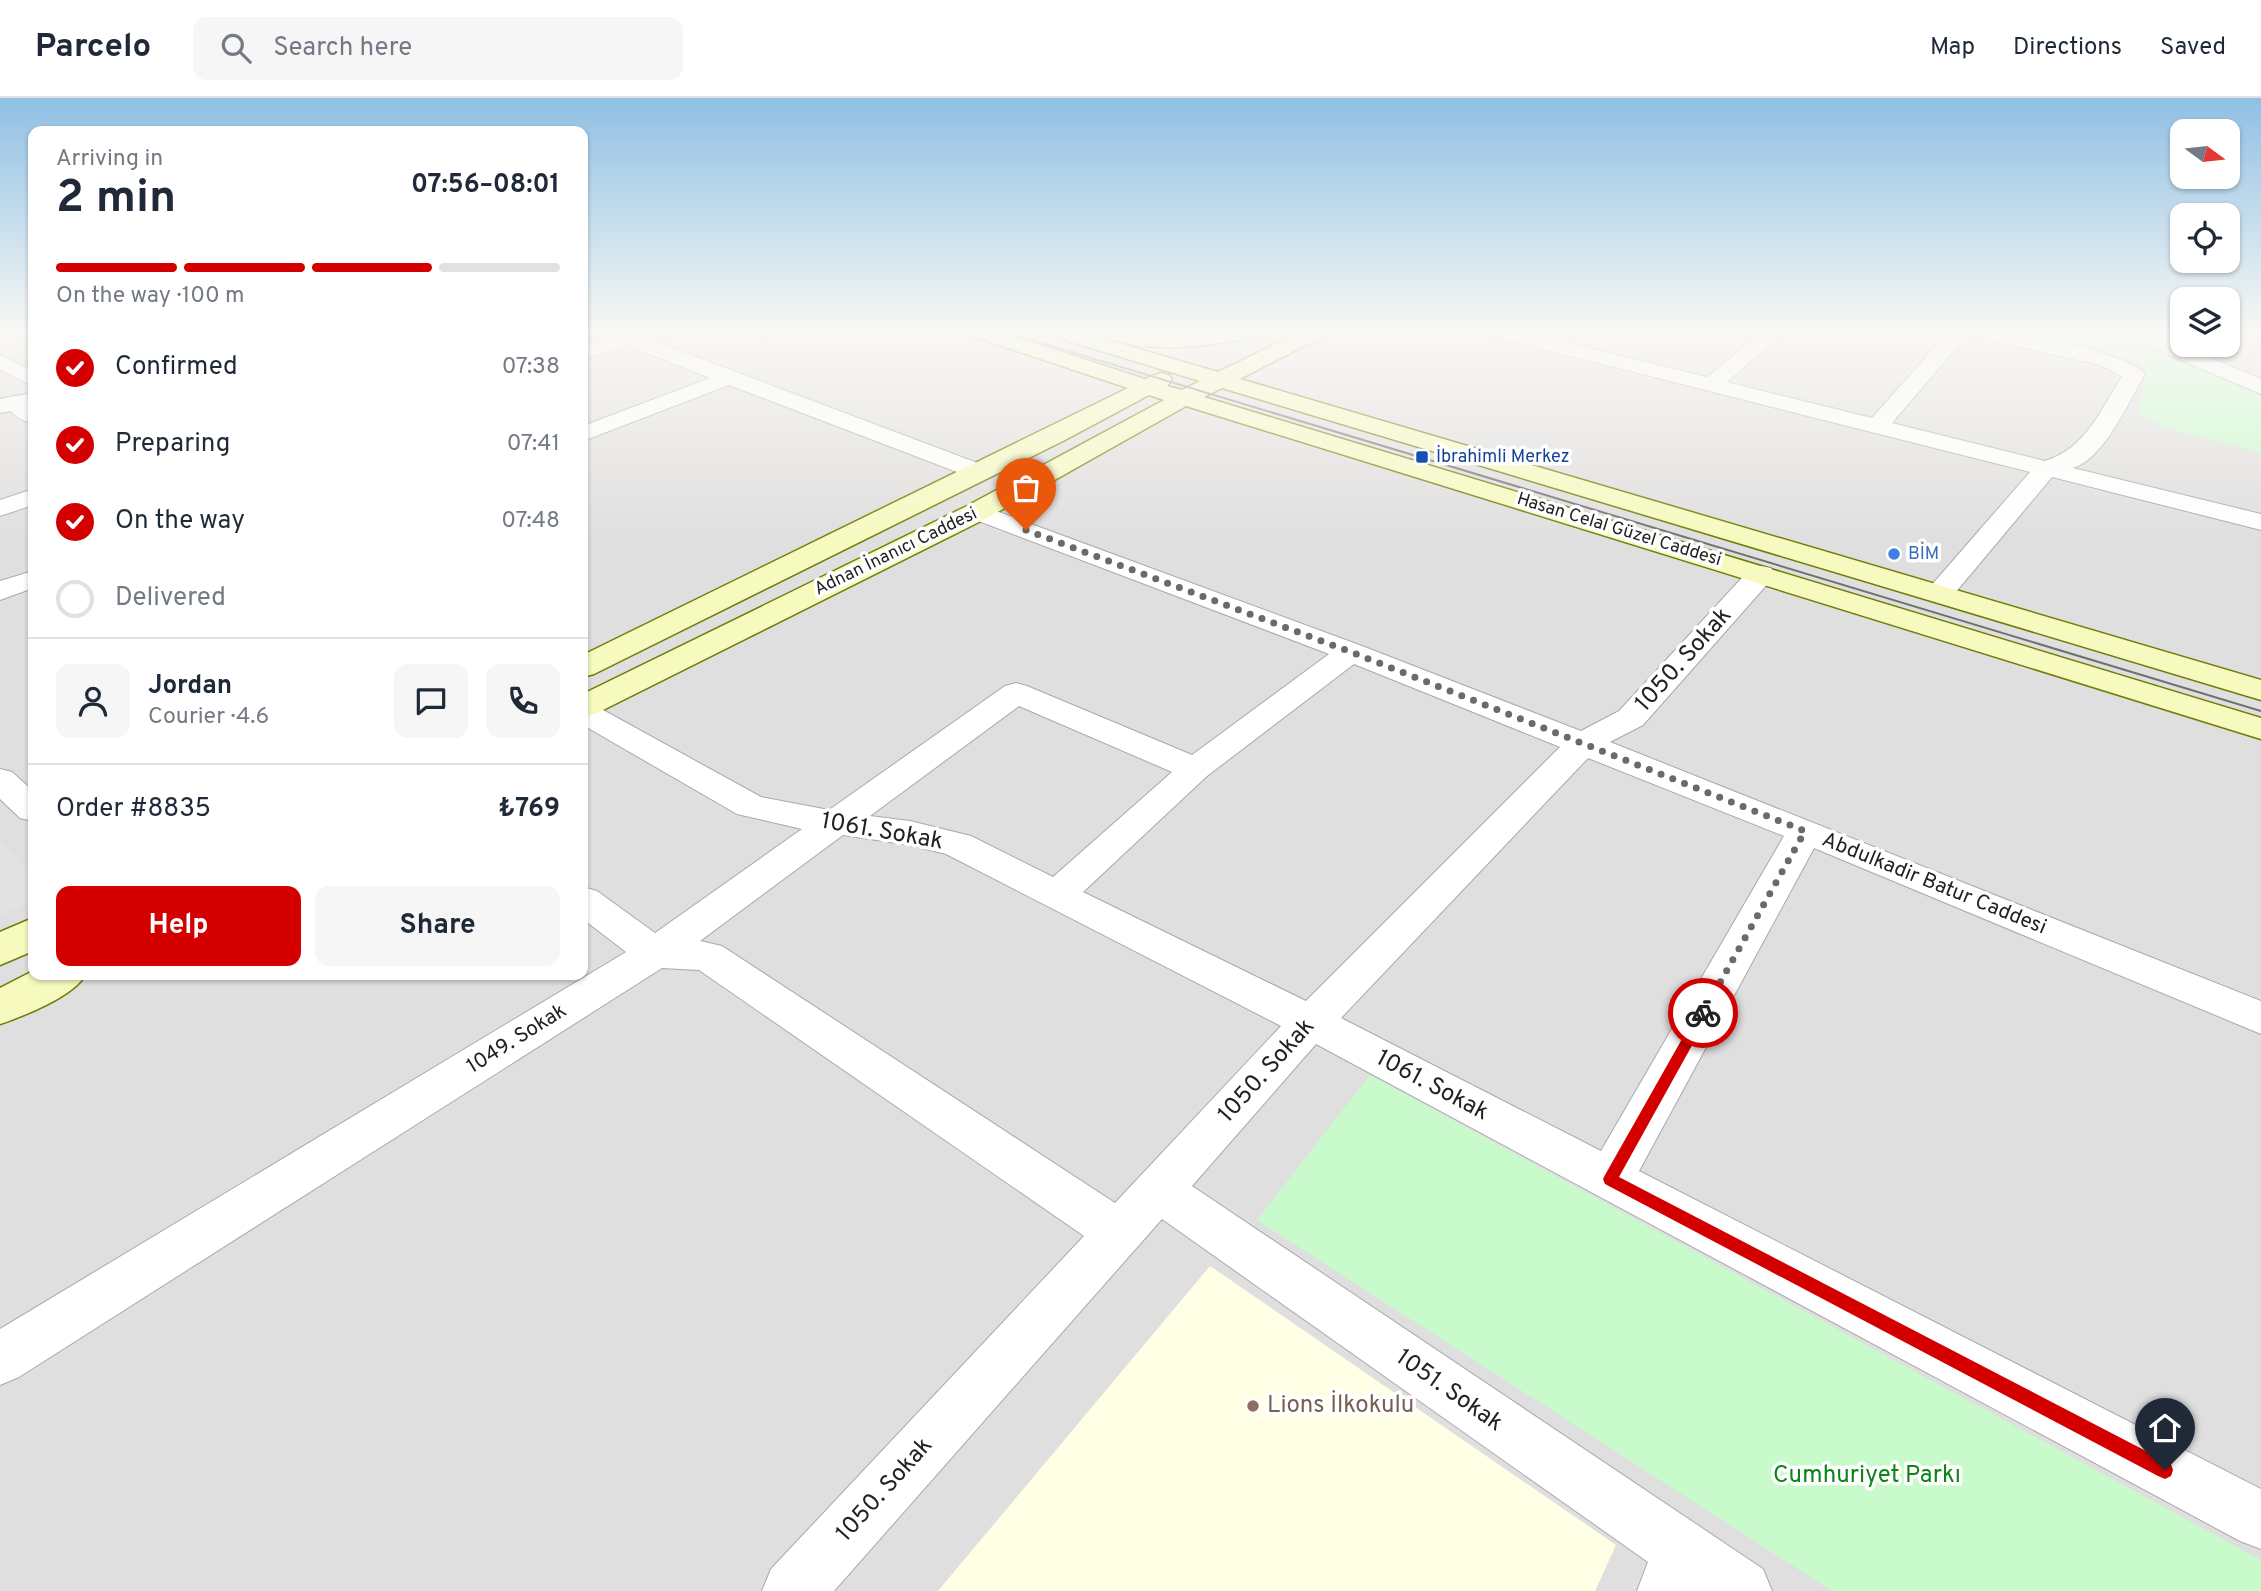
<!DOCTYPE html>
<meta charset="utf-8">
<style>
body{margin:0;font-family:Overpass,sans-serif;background:#f6f6f7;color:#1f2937;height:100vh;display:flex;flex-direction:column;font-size:26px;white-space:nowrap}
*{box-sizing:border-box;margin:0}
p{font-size:23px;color:#747a83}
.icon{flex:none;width:38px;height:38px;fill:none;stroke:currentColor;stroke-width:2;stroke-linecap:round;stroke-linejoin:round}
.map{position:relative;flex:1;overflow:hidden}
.details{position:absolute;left:28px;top:28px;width:560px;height:854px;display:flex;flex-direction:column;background:#fff;border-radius:14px;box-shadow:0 2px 5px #0004}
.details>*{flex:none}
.needle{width:46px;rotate:105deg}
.buttons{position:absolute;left:2170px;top:21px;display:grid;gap:14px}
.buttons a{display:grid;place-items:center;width:70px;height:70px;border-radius:14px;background:#fff;box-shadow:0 2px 5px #0004;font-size:35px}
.pin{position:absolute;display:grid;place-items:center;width:60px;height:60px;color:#fff;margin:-72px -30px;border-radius:50% 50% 50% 0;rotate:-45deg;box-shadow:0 0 7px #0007}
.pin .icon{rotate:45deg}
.courier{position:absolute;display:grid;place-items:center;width:70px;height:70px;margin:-35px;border:5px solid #d40000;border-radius:50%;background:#fff;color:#222;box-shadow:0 2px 9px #0007}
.summary em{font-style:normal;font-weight:700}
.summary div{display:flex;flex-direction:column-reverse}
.summary{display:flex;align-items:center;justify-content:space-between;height:119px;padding:0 28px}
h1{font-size:46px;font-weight:700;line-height:52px}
.bar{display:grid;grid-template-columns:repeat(4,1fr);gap:10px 7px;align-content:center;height:84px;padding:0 28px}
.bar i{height:9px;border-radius:5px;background:#e0e1e3}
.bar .on{background:#d40000}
.bar p{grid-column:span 4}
.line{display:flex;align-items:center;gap:18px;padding:0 28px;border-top:2px solid #e0e1e3}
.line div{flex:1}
.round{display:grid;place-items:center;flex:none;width:74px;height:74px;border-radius:14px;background:#f6f6f7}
ol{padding:0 28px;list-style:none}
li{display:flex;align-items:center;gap:21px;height:77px}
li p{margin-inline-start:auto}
li .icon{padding:7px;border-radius:50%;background:#d40000;color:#fff;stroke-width:4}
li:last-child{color:#747a83}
li i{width:38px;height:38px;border:4px solid #e0e1e3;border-radius:50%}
.primary-button{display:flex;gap:14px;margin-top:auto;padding:14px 28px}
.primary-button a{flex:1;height:80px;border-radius:14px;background:#d40000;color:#fff;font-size:28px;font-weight:700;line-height:80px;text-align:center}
.primary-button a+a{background:#f6f6f7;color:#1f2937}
header{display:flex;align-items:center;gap:42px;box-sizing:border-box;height:98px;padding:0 35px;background:#fff;border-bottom:2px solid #e0e1e3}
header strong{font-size:33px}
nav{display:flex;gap:38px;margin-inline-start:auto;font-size:24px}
.search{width:490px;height:63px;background:#f6f6f7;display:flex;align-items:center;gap:18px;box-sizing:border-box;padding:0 24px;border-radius:14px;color:#747a83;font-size:26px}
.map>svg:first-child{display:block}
.residential{fill:#e0dfdf}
.education{fill:#ffffe5}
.park{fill:#c8facc}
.parking{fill:#e2e2e2}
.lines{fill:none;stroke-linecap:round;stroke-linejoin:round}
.minor-casing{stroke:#a9a9a9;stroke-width:2}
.tertiary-casing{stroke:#a9a9a9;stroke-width:3}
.secondary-casing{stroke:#707d05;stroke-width:3}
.minor{fill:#fff;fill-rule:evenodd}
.tertiary{fill:#fff;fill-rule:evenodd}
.secondary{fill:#f7fabf;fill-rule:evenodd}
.tram{stroke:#707070;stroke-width:2}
.route{fill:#d40000}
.done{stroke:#6b6a68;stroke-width:7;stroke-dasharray:0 12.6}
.transit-dot{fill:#1a4fb4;stroke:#fff;stroke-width:2.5}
.shop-dot{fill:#3f7fe0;stroke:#fff;stroke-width:2.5}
.education-dot{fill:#8d6e63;stroke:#fff;stroke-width:2.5}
.labels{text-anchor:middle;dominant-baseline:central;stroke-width:7;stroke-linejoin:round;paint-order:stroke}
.far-transit-label{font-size:18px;fill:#164399;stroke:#fff;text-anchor:start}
.far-street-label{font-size:18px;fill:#222;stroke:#fff}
.far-shop-label{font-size:18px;fill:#366cbe;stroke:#fff;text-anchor:start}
.street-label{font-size:21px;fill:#222;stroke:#fff}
.near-street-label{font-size:24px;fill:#222;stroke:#fff}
.near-education-label{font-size:24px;fill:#785e54;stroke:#fff;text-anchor:start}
.near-park-label{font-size:24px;fill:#0c8416;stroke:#fff}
</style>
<header>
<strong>Parcelo</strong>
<div class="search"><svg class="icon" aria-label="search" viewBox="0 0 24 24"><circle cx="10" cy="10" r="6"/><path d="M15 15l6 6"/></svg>Search here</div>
<nav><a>Map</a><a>Directions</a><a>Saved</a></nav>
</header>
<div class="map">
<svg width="2261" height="1493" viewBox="0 0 2261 1493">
<rect width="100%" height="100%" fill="#f2efe9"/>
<path class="residential" d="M0 233H33V877H583V233H2182V247H2228V233H2261V1493H0Z"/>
<path class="education" d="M1210 1168 1616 1447 1595 1493H938Z"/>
<path class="park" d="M1999 233H2125L2261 285V355L2165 330 2137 315 2148 271 2128 260Z
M1370 977 2261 1462V1493H1832L1257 1122Z"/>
<path class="parking" d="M0 741 33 779V802L0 818Z"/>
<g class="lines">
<defs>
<path id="minor" d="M629 233H659L656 237 646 240 988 369 991 374 988 379 979 381 970 379 729 287 583 343V328L710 280 627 247 583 261V248Z
M1484 233H1518L1707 279 1764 233H1786L1727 284 1872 320 1949 233C1966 233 1983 232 1999 233 2024 234 2131 257 2145 276 2129 303 2104 361 2073 370L2261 416V432L2052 379 1950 501 1940 504 1930 501 1926 495 1930 489 2030 374 1487 237ZM1967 237 2100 267 2122 278C2101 312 2085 351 2045 363L1892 325Z
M2119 233H2146L2261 281V296L2122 237Z
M0 257 33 273V288L0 272Z
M14 298 33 309V326C22 323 10 315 3 305L6 300Z
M33 391V407L0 418V402Z
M977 406 1362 548 1581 633 1619 613 1751 470 1761 468 1771 470 1775 476 1771 482 1643 627 1610 644 2261 903V936L1814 750 1639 1073 2261 1391V1451L2240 1443 1316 946 1192 1088 1763 1471 1772 1493H1637L1648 1464 1162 1121 834 1493H762L771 1471 1084 1138 699 872 662 870 19 1279 0 1287V1231L626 854 583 821V789L597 793 655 835 802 731 737 716 583 627V604L594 607 761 699 829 712 1005 588 1016 585 1027 588 1192 657 1329 556 968 419 964 414 968 409ZM1354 566 1560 649 1306 903 1083 794 1207 678ZM1019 608 1172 674 1053 779 971 738 910 723 870 718ZM1588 660 1784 738 1601 1053 1341 920ZM843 737 910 747 946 756 1281 928 1115 1105 722 848 700 843Z
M33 473V490L0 502V483Z
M0 671 12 674 33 693V723L20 720 0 701Z"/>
<path id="tertiary" d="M33 295V309L0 315V301Z"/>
<path id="secondary" d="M966 233H997L1145 281 1161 275 1169 277 1172 282 1167 288 1182 292 1200 283 1065 242 1062 238 1065 234 1077 233 1218 274 1302 233H1328L1325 237 1240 281 2261 582V602L1222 290 1204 299 2261 620V641L1186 308 987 420 595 616 583 619V596L967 408 1164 302 1149 297 1063 343 594 576 583 579V557L1128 290 969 237Z
M1222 233H1261L1258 237C1217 248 1177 252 1135 247L1128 245 1124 241 1128 237H1179Z
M33 820V853L0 867V834Z
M33 873V877H85C74 898 24 918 0 926V890Z"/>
</defs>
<use href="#minor" class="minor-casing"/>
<use href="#tertiary" class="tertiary-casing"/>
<use href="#secondary" class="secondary-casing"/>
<use href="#minor" class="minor"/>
<use href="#tertiary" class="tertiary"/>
<use href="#secondary" class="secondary"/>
<path class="tram" d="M1002 233 2261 613"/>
</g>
<linearGradient id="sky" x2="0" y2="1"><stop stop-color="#8fc0e4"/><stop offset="0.53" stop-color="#f9f8f5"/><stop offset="1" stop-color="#f9f8f5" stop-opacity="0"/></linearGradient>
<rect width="2261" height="442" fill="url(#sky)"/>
<path class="route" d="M1703 910 1710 915 1619 1079 2171 1366 2173 1372 2171 1378 2165 1381 2158 1378 1605 1086 1603 1081 1605 1077 1699 911Z"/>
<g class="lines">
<path class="done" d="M1026 432 1351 554 1805 733 1703 915"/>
</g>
<rect class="transit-dot" x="1415" y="352" width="14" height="14" rx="3.5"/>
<circle class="shop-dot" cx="1894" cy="456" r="7"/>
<circle class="education-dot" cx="1253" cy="1308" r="7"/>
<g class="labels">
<g class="far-transit-label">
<text x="1436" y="359">İbrahimli Merkez</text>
</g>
<g class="far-street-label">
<text transform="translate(1619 432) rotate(17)">Hasan Celal Güzel Caddesi</text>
<text transform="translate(896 454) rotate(-26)">Adnan İnanıcı Caddesi</text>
</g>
<g class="far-shop-label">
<text x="1908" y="456">BİM</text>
</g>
<g class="street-label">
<text transform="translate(1934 786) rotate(22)">Abdulkadir Batur Caddesi</text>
<text transform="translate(517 941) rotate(-32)">1049. Sokak</text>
</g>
<g class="near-street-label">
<text transform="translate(1684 562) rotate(-48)">1050. Sokak</text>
<text transform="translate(882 734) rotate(10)">1061. Sokak</text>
<text transform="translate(1267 973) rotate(-48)">1050. Sokak</text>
<text transform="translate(1432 988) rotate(28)">1061. Sokak</text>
<text transform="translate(1449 1293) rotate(35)">1051. Sokak</text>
<text transform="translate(885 1392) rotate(-48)">1050. Sokak</text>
</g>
<g class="near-education-label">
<text x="1267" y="1308">Lions İlkokulu</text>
</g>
<g class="near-park-label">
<text x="1867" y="1378">Cumhuriyet Parkı</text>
</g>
</g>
</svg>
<div class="buttons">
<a><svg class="needle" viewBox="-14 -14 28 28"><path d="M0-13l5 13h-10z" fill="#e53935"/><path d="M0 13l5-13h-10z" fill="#747a83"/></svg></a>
<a><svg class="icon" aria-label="locate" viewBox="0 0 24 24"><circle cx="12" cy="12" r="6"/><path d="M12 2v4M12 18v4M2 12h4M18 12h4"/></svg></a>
<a><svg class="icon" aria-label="layers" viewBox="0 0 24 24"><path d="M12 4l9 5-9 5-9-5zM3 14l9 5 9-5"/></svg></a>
</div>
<div class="pin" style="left:1026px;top:432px;background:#ea580c"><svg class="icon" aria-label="bag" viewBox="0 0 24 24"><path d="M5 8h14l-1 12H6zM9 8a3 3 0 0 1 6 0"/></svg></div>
<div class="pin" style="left:2165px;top:1372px;background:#1f2937"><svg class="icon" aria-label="home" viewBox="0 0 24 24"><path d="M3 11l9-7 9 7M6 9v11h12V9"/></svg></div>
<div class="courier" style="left:1703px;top:915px"><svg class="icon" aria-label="bike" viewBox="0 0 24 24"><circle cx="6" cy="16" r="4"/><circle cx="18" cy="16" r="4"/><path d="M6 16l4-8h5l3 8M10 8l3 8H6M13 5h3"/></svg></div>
<section class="details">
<div class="summary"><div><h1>2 min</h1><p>Arriving in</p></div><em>07:56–08:01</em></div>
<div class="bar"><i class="on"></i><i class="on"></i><i class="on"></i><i></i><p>On the way · 100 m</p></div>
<ol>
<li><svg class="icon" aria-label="check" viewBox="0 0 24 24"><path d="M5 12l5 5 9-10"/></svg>Confirmed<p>07:38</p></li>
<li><svg class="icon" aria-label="check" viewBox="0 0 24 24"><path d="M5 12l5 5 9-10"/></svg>Preparing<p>07:41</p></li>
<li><svg class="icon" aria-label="check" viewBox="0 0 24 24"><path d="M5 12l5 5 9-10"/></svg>On the way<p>07:48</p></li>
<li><i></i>Delivered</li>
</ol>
<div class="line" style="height:126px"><a class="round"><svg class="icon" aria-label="person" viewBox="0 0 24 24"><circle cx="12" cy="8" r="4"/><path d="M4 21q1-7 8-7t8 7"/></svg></a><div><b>Jordan</b><p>Courier · 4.6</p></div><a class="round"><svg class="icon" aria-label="chat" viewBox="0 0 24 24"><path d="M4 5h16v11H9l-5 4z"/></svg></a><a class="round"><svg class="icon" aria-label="phone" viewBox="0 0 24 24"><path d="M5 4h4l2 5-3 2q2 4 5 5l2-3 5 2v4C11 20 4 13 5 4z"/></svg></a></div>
<div class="line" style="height:91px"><div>Order #8835</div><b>₺769</b></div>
<div class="primary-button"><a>Help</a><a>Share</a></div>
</section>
</div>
